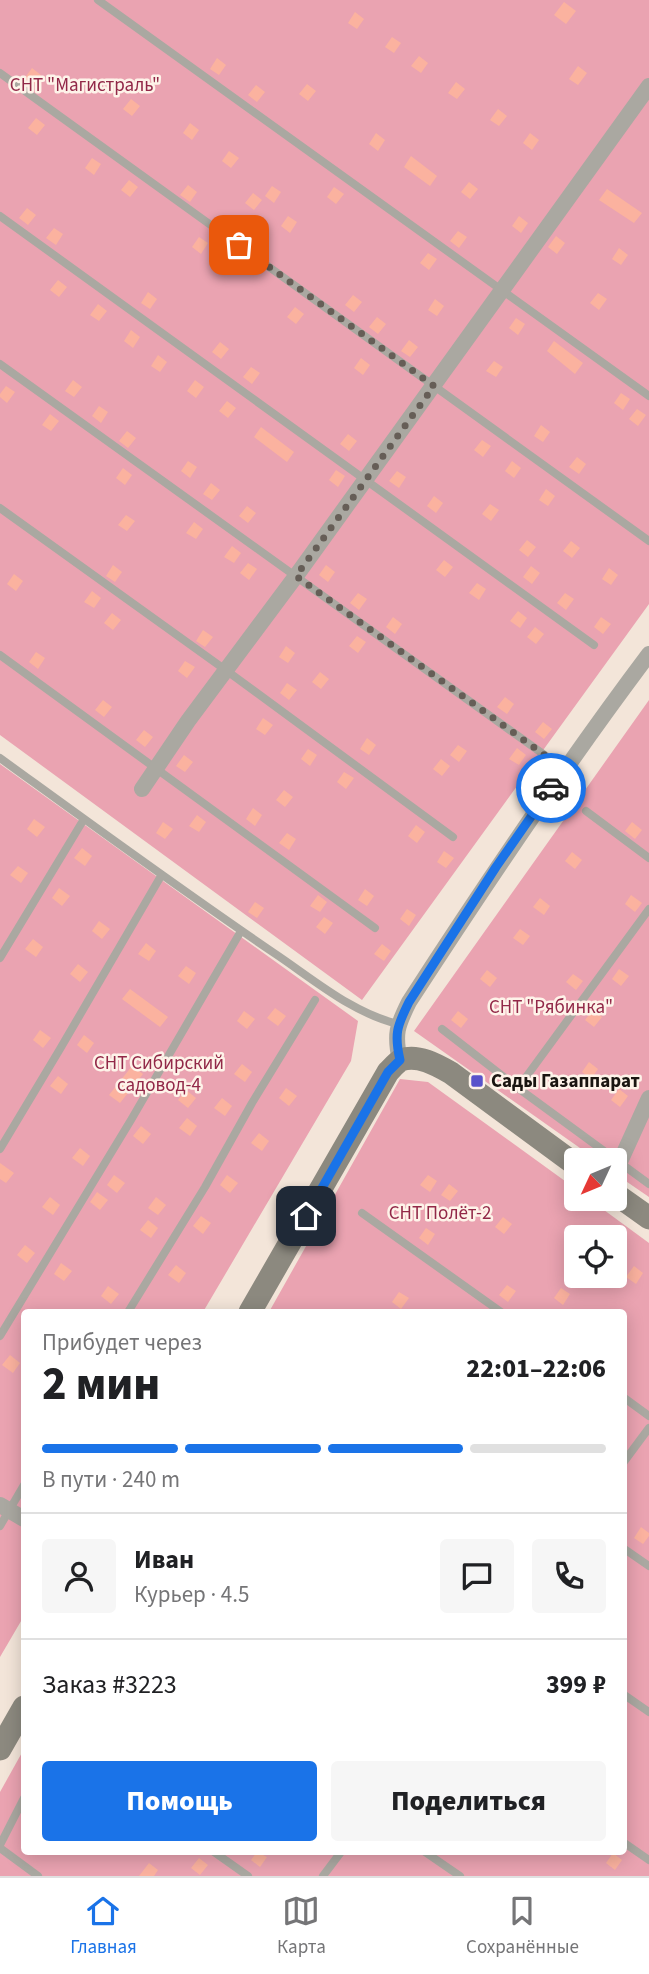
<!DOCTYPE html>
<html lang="ru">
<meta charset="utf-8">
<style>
body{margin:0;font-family:"Source Sans 3",sans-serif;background:#f6f6f6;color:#202124;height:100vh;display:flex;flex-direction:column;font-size:26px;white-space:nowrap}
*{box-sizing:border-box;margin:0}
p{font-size:23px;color:#757577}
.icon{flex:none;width:38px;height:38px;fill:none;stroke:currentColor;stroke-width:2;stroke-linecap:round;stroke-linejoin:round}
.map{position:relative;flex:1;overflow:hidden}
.side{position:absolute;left:21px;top:1309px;width:606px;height:546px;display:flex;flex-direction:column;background:#fff;border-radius:7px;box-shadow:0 4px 18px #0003}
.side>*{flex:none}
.needle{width:46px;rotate:226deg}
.controls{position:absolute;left:564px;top:1148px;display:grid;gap:14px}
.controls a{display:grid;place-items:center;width:63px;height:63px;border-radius:7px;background:#fff;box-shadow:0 4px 18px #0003;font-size:35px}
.pin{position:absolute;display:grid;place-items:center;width:60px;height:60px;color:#fff;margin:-30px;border-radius:14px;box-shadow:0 4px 10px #0006}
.courier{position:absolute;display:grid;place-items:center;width:70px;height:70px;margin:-35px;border:5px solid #1a73e8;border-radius:50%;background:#fff;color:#222;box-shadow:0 2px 9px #0007}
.headline em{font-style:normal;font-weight:800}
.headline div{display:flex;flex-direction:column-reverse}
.headline{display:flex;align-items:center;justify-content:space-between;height:119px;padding:0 21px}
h1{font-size:46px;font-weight:800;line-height:52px}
.bar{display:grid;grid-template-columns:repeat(4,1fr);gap:10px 7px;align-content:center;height:84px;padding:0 21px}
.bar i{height:9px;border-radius:5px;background:#e0e0e0}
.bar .on{background:#1a73e8}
.bar p{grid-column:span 4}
.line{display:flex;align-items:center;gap:18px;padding:0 21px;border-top:2px solid #e0e0e0}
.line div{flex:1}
.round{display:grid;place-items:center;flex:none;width:74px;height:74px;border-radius:7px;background:#f6f6f6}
.primary-button{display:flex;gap:14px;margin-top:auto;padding:14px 21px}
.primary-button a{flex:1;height:80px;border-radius:7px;background:#1a73e8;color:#fff;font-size:28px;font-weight:800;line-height:80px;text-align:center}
.primary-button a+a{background:#f6f6f6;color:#202124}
.tab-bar{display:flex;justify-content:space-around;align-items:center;height:98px;border-top:2px solid #e0e0e0;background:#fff;font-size:19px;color:#757577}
.tab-bar a{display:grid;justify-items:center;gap:4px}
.tab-bar .on{color:#1a73e8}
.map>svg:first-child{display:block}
.green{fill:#eaa3b1;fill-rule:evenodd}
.building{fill:#fbb29f}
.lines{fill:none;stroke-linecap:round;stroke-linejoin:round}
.lane{stroke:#aaa8a1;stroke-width:8}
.street{stroke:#aaa8a1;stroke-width:16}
.secondary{stroke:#8c897f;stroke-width:23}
.done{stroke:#665e57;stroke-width:7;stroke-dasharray:0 12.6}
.route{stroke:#1a73e8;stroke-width:9}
.poi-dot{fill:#5953cb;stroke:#fef3e9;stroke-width:2.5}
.labels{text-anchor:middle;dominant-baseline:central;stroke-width:5;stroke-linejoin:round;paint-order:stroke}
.park-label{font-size:19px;fill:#922848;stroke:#fef3e9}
.poi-label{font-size:19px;font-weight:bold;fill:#1a1511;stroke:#fef3e9;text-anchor:start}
</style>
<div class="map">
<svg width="649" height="1876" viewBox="0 0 649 1876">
<rect width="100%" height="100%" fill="#f3e5d9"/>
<path class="green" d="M0 0H649V604L362 1000 0 735Z
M649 700V1197L614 1173V1160H597L414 1031Z
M0 764 358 1021 351 1061 203 1312H24V1616L0 1657Z
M400 1079 428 1082 576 1189V1199H589L649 1243V1876H0V1792L24 1749V1852H623V1312H269ZM576 1237H614V1276H576Z"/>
<path class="building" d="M564 2 576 11 566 24 554 15Z
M355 12 364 19 357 29 348 23Z
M392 37 401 43 394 53 385 47Z
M419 56 428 63 421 73 411 66Z
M217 58 226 65 219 75 210 69Z
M578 66 587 73 578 85 569 79Z
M32 68 41 75 33 85 24 79Z
M456 82 465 89 457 99 448 93Z
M307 84 316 91 308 101 299 94Z
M256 85 265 92 257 102 248 95Z
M131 99 140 106 132 116 123 109Z
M498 109 507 116 499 126 490 120Z
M36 118 45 125 37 135 28 128Z
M190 123 199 130 192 140 183 133Z
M376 133 385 140 378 151 369 144Z
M530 133 539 140 532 150 523 143Z
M229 151 239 158 231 168 222 161Z
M411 156 437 176 430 186 404 167Z
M92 158 101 164 94 175 85 168Z
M129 180 138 187 130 197 121 190Z
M469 182 478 189 470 199 461 192Z
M188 185 197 192 190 202 180 195Z
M272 186 281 192 274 203 265 196Z
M334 187 344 194 336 204 327 197Z
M607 189 642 213 634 223 599 200Z
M253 193 262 200 254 210 245 203Z
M27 208 36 215 28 225 19 218Z
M288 216 297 222 290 233 281 226Z
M519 216 528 223 521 233 512 226Z
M54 228 63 234 56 245 46 238Z
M458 231 467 237 459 248 450 241Z
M556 236 565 243 557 254 548 247Z
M199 237 208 243 201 254 192 247Z
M619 248 628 255 621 265 612 259Z
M428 253 437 259 429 270 420 263Z
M231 257 241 263 233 274 224 267Z
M58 280 67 287 59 297 50 290Z
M148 292 157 299 150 309 141 303Z
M598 293 607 299 599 310 590 303Z
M353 295 362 302 354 312 345 305Z
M435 299 444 306 437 316 428 310Z
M98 304 107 311 99 321 90 315Z
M295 307 304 314 296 324 287 317Z
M377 317 386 324 378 334 369 327Z
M516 318 525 324 518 335 509 328Z
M131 330 140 337 133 348 124 341Z
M409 340 418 347 410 357 401 351Z
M554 341 583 363 575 374 547 351Z
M220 342 229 349 221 359 212 352Z
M158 355 167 362 160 372 151 366Z
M361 358 370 365 363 375 354 368Z
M494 361 503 367 496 377 486 371Z
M251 367 260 373 252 384 243 377Z
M73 380 82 387 74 397 65 391Z
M195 380 204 387 196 398 187 391Z
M6 386 15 392 7 403 0 397V394Z
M621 393 630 399 623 410 614 403Z
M227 401 236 408 228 418 219 411Z
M99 406 108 412 101 423 92 416Z
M637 409 646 415 638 426 629 419Z
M50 414 59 421 51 431 42 425Z
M541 425 550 432 543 442 534 436Z
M261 427 294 452 287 462 254 437Z
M127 431 136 438 128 448 119 441Z
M348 434 357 441 349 451 340 444Z
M482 440 491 446 483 457 474 450Z
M577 457 586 464 579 474 569 467Z
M188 461 197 467 190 478 181 471Z
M512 461 521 468 514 478 505 471Z
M123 468 132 475 125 485 116 478Z
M336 470 345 476 338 487 329 480Z
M397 471 406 477 399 488 389 481Z
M211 483 220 490 212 500 203 494Z
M546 489 555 496 548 506 539 500Z
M434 496 443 503 436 513 427 506Z
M490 504 499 510 491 521 482 514Z
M247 506 256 513 248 523 239 516Z
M126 515 135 521 127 531 118 525Z
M194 522 203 529 196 539 186 533Z
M527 540 536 547 528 557 519 550Z
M571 541 580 548 572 558 563 551Z
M232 546 241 553 234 563 224 557Z
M444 560 453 567 445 577 436 570Z
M248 563 257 569 249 580 240 573Z
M113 565 122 572 115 582 106 576Z
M326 565 335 572 328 582 319 575Z
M531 566 540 573 532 584 523 577Z
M609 568 618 575 611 585 602 579Z
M14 574 23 581 16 591 7 584Z
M477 583 486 589 479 600 469 593Z
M92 591 101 598 94 608 84 602Z
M358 593 367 599 359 610 350 603Z
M565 593 574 599 566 610 557 603Z
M518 611 527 618 520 628 510 621Z
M112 613 121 620 113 630 104 623Z
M393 617 402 624 395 634 386 627Z
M601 617 611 624 603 634 594 627Z
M535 627 544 634 536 644 527 637Z
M203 630 213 637 205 647 196 641Z
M357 636 366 642 358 653 349 646Z
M286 646 295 653 288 663 279 657Z
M36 652 45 658 38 669 29 662Z
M185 661 195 667 187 678 178 671Z
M320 672 329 679 321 689 312 682Z
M287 683 297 690 289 700 280 693Z
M505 697 514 704 507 714 497 707Z
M103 700 112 707 104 717 95 710Z
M263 718 273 725 265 735 256 729Z
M543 722 552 729 544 739 535 732Z
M144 730 153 737 145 747 136 740Z
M367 738 376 745 369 755 360 749Z
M458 745 467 751 459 762 450 755Z
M517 748 526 755 519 765 509 759Z
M308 749 317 755 310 766 301 759Z
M184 755 193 762 185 772 176 766Z
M441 759 450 766 442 776 433 769Z
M344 772 354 778 346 789 337 782Z
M284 790 293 797 285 807 276 800Z
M253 808 262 815 255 826 246 819Z
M197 815 206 822 199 832 189 826Z
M34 819 45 827 37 837 27 829Z
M163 822 173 829 165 839 156 833Z
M632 822 642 830 635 839 625 831Z
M416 825 425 832 417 843 408 836Z
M287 833 296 839 289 850 279 843Z
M82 848 92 856 85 866 74 858Z
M444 851 454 858 446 868 437 862Z
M572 852 582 860 575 869 565 861Z
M18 866 28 873 21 883 10 875Z
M59 888 70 896 62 906 52 898Z
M365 889 374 896 367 906 358 900Z
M318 895 327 902 320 912 310 906Z
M631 895 642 903 635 912 625 904Z
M540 898 550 906 544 915 533 907Z
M255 902 264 908 257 918 248 912Z
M407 909 416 915 409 926 400 919Z
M324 917 333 923 325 934 316 927Z
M99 921 110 929 102 939 92 931Z
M520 929 530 936 523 945 513 938Z
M33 939 43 947 36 957 25 949Z
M146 943 156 951 149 961 138 954Z
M382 944 391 951 384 961 374 954Z
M78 964 88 972 80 982 70 974Z
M186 966 196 973 189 984 178 976Z
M619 969 629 976 621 986 612 979Z
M487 970 497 978 490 987 480 979Z
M573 974 583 981 576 990 566 982Z
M130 989 168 1017 160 1027 122 999Z
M275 1008 286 1016 278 1026 267 1018Z
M593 1010 602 1017 594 1027 585 1020Z
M244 1011 255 1019 247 1029 237 1021Z
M458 1011 468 1019 461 1028 451 1020Z
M40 1030 51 1038 43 1048 33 1040Z
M84 1035 94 1043 87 1053 77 1045Z
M589 1062 598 1069 591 1079 582 1072Z
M242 1064 252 1072 245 1082 234 1074Z
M132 1066 143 1074 120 1103 109 1095Z
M58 1076 68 1084 61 1094 50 1086Z
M286 1088 297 1096 289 1106 279 1098Z
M619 1089 628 1096 620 1107 611 1100Z
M186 1090 196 1098 188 1108 178 1100Z
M222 1098 232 1106 225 1116 214 1108Z
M187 1118 197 1126 190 1136 179 1128Z
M141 1126 151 1134 143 1144 133 1136Z
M259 1133 269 1141 262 1151 251 1143Z
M80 1148 90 1156 83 1166 72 1158Z
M0 1163 14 1173 6 1183 0 1179Z
M114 1175 125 1183 117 1193 107 1185Z
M227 1175 238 1183 230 1193 220 1185Z
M428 1175 437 1181 430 1192 420 1185Z
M449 1184 458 1191 450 1201 441 1195Z
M97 1192 108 1200 100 1210 90 1202Z
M50 1197 60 1205 53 1215 42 1207Z
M156 1197 166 1205 158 1215 148 1208Z
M201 1216 211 1223 203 1234 193 1226Z
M503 1217 512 1224 504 1234 495 1227Z
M148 1220 158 1228 151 1238 140 1230Z
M426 1228 435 1234 428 1245 419 1238Z
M25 1245 35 1253 27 1263 17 1255Z
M61 1263 72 1271 64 1281 54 1274Z
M176 1265 186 1273 179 1283 168 1275Z
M634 1266 643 1273 636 1284 626 1277Z
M507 1285 516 1291 508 1302 499 1295Z
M108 1286 119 1294 111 1304 101 1296Z
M561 1288 570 1294 563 1305 554 1298Z
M399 1292 409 1298 401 1309 392 1302Z
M10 1355 20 1363 13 1373 2 1365Z
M641 1527 649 1533V1536L643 1544 634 1538Z
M257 1852 267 1857 260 1867 251 1860Z
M613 1853 622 1860 615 1870 606 1863Z
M199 1858 208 1865 200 1875 191 1868Z
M149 1863 158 1870 154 1876H139Z"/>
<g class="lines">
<path class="lane" d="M98 0 649 396
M0 73 649 541
M0 216 594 645
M0 364 564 769
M0 508 227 671 453 837
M0 655 375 928
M0 758C91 824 181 890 274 953 313 979 352 1013 398 1024
M586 811 649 858
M0 958 84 819
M442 1029 518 1088 649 1184
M518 1088 649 909
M0 1149 60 1049 161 876
M362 1213 501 1312
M128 1312 205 1187 252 1103 315 1000
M0 1336 131 1120 241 931
M623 1397 649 1416
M623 1463 649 1428
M0 1526 24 1485
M623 1548 649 1566
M623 1694 649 1712
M623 1842 649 1860
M0 1845 24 1798
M0 1848 38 1876
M214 1852 248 1876
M425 1852 460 1876
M323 1876 341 1852"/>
<path class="street" d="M142 789 188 721 296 576 649 86
M400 1061C394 1034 397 1026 409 1002 486 883 564 767 649 654
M614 1175 649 1098
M0 1505 24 1519"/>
<path class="secondary" d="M614 1193 649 1218
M250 1312 388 1072C392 1068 397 1062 401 1060 418 1054 437 1065 451 1073L576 1165
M0 1749 24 1707"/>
</g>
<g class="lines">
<path class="done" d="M239 245 434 386 296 576 564 769 551 788"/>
<path class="route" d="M306 1216 388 1072 400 1060C394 1034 397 1026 409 1002L496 867 551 788"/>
</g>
<rect class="poi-dot" x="470" y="1074" width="14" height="14" rx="3.5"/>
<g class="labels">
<g class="park-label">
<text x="85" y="85">СНТ "Магистраль"</text>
<text x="551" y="1007">СНТ "Рябинка"</text>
<text x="159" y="1063">СНТ Сибирский<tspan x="159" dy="22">садовод-4</tspan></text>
<text x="440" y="1213">СНТ Полёт-2</text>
</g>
<g class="poi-label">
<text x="491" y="1081">Сады Газаппарат</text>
</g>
</g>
</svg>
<div class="controls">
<a><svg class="needle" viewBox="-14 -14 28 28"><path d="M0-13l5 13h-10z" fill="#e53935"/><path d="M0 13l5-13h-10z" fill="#757577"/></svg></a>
<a><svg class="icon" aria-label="locate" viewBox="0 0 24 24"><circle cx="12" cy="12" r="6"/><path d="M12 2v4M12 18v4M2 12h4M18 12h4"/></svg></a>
</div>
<div class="pin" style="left:239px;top:245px;background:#ea580c"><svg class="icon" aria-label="bag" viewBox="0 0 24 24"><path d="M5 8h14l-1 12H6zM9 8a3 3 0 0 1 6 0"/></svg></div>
<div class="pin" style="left:306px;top:1216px;background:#1f2937"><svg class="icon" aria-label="home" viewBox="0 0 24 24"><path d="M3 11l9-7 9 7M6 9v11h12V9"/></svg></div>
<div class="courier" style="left:551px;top:788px"><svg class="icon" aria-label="car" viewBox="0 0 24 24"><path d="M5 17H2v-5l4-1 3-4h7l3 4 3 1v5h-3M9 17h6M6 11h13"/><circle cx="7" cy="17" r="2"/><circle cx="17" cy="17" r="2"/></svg></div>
<section class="side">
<div class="headline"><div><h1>2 мин</h1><p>Прибудет через</p></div><em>22:01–22:06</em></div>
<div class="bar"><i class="on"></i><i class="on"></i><i class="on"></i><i></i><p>В пути · 240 m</p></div>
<div class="line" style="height:126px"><a class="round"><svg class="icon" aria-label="person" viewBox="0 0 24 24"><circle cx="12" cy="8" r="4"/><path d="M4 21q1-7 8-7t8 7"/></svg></a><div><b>Иван</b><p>Курьер · 4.5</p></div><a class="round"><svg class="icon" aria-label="chat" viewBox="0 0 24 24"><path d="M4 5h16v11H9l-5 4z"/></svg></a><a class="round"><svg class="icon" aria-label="phone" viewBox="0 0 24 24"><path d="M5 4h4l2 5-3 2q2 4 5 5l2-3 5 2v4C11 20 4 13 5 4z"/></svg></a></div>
<div class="line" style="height:91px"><div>Заказ #3223</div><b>399 ₽</b></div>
<div class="primary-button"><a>Помощь</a><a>Поделиться</a></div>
</section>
</div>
<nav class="tab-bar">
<a class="on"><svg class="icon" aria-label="home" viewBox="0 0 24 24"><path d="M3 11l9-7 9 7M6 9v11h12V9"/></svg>Главная</a>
<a><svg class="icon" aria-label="map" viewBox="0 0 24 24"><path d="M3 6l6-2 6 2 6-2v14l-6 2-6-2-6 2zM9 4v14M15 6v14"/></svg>Карта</a>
<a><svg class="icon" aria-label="saved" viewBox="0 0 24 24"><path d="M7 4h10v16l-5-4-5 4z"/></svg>Сохранённые</a>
</nav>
